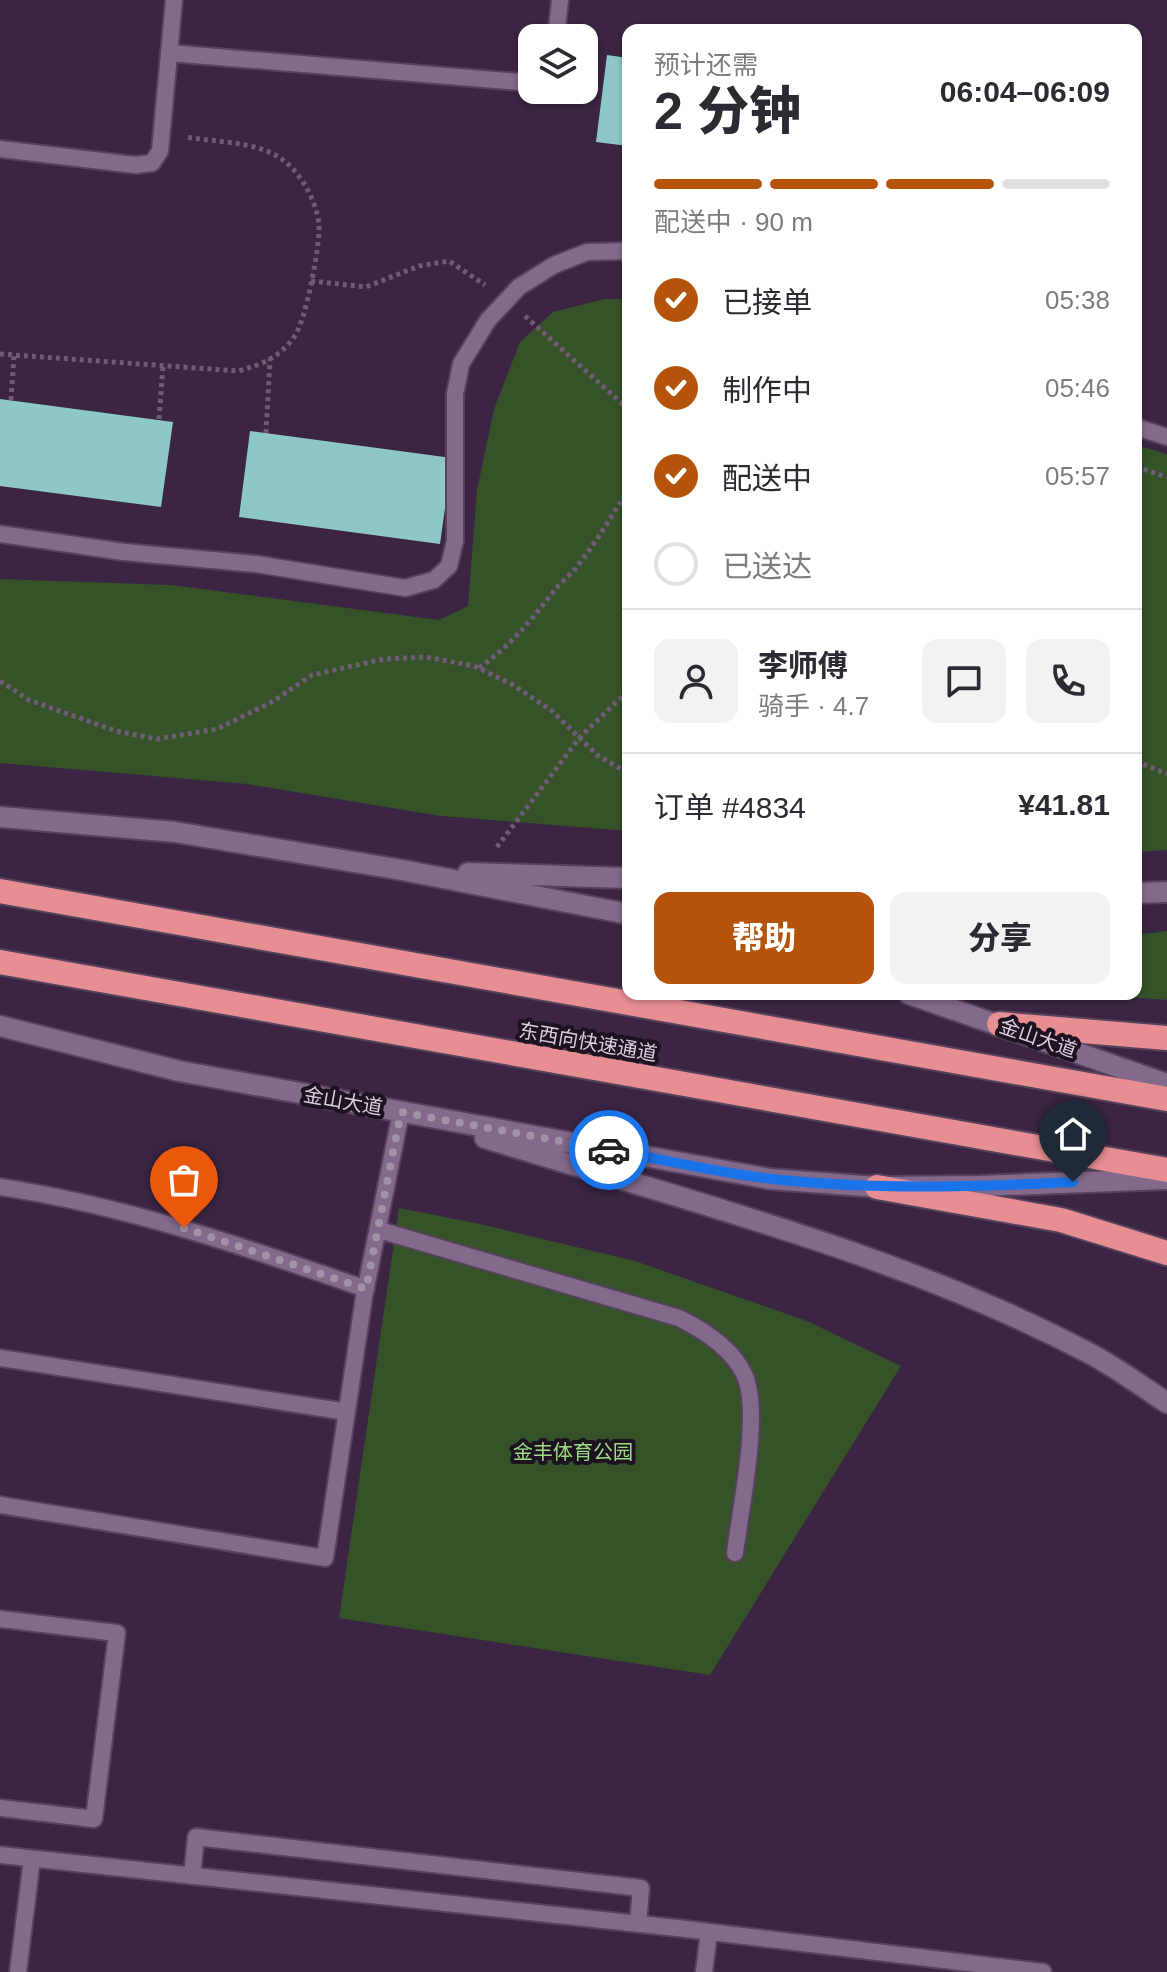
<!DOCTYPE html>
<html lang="zh">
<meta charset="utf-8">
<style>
body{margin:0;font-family:Helvetica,"Noto Sans SC",sans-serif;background:#f2f2f3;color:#2b2b33;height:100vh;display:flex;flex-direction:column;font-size:30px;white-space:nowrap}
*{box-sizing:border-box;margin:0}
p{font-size:26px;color:#7c7c81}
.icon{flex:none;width:44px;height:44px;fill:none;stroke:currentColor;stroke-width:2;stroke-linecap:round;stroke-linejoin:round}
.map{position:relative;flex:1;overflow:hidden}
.side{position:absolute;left:622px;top:24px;width:520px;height:976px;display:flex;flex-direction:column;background:#fff;border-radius:16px;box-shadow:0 2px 6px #0004}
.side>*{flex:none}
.fabs{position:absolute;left:518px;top:24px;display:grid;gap:16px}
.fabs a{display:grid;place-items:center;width:80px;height:80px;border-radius:16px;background:#fff;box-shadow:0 2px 6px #0004;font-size:40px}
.pin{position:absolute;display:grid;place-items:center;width:68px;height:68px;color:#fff;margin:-82px -34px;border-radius:50% 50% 50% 0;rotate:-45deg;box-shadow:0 0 8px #0007}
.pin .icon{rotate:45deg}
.courier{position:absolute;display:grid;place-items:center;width:80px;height:80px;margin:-40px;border:6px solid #1a73e8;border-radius:50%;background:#fff;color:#222;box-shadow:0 2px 10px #0007}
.headline em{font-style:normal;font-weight:800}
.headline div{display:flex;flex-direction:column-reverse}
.headline{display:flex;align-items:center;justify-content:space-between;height:136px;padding:0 32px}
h1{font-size:52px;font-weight:800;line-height:60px}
.bar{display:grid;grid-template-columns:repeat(4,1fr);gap:12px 8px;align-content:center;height:96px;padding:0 32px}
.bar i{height:10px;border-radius:6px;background:#e1e1e2}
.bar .current{background:#b45309}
.bar p{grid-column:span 4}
.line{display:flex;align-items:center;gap:20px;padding:0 32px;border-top:2px solid #e1e1e2}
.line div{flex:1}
.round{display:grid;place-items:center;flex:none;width:84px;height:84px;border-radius:16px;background:#f2f2f3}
ol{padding:0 32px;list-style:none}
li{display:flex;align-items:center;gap:24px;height:88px}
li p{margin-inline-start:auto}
li .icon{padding:8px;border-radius:50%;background:#b45309;color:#fff;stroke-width:4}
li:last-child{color:#7c7c81}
li i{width:44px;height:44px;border:4px solid #e1e1e2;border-radius:50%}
.cta{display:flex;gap:16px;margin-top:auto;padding:16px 32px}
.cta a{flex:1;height:92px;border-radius:16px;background:#b45309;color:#fff;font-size:32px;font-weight:800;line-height:92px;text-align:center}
.cta a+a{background:#f2f2f3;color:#2b2b33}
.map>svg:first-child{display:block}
.green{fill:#355229}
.building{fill:#8ec7c8}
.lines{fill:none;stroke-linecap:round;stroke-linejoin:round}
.lane-casing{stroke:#56425c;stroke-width:20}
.secondary-casing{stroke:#56425c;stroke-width:24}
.highway-casing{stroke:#56425c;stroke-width:28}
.path{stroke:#6f5b76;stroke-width:5;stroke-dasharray:4 4;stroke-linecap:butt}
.lane{stroke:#836a8c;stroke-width:16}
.secondary{stroke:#836a8c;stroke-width:20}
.highway{stroke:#e68e91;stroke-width:24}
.done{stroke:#a292a8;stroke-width:8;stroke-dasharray:0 14.4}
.route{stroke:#1a73e8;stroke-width:10}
.labels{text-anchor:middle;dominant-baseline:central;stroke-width:8;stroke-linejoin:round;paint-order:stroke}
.street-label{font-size:20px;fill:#daccdf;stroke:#1d1320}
.park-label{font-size:20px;fill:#9bdb81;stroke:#1d1320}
</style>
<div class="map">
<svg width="1167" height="1972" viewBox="0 0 1167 1972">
<rect width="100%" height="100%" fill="#3b2543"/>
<path class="green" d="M604 299H628V831L441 816 247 784 0 763V579L171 585 439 620 468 606 477 490 494 409 520 342 553 312Z
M1136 445 1167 454V850L1136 852Z
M1167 931V1000L1095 994H1136V935Z
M399 1208 480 1224 635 1261 807 1321 901 1366 710 1675 339 1618Z"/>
<path class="building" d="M607 55 628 58V146L596 142Z
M0 399 173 422 161 507 0 486Z
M250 431 452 458 440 544 239 517Z"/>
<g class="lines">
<defs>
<path id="lane" d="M556 38 560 0
M169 53 532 83
M0 149 135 165 152 163 160 151 174 0
M1136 427 1167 437
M0 534 124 552 256 564 405 588 434 580 449 566 455 541V394L461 364 488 320 519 287 554 265 587 252 628 251
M0 1187C126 1206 246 1247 366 1289
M379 1230 679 1318C703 1330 732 1348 744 1374 762 1411 740 1510 735 1553
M0 1358 347 1412
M0 1505 325 1558 364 1297 401 1112
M0 1619 117 1633 94 1819 0 1808
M0 1855 677 1928 1043 1972
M192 1876 196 1837 641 1888 638 1924
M18 1972 32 1859
M704 1972 709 1932"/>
<path id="secondary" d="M0 817 175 832 402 870 628 914
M468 873 628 878
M1136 893 1167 892
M909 994 1167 1084
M0 1026 179 1071 770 1179 877 1187 979 1186 1167 1179
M485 1138C684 1200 900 1254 1085 1351 1113 1365 1140 1385 1167 1403"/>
<path id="highway" d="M0 891 1167 1099
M0 962 1167 1170
M999 1024 1167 1038
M877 1187 1061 1220 1167 1253"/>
</defs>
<use href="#lane" class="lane-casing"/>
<use href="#secondary" class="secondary-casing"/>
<use href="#highway" class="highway-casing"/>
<path class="path" d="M311 281 366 287 419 266 449 261 485 285
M525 316 628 409
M0 354 238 371C261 365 280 357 294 337 306 321 320 246 319 225 317 202 300 170 280 158 255 141 214 142 185 137
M11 400 14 355
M159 419 163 366
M266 433 270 359
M1136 467 1167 477
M479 668C511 645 529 623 553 592 559 584 568 577 575 569 595 545 610 517 628 491
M0 681 29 700 116 731 157 739 217 729 272 702 312 675 384 659 426 657 474 666 513 685 551 710 597 755 628 773
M1136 761 1167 774
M497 847 580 737 628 691"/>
<use href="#lane" class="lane"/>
<use href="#secondary" class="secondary"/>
<use href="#highway" class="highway"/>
</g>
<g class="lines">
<path class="done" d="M184 1228 366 1289 401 1112 609 1150"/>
<path class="route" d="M609 1150C663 1159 717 1173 772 1179 872 1190 973 1187 1073 1182"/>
</g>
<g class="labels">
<g class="street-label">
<text transform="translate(1038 1038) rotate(19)">金山大道</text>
<text transform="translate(588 1042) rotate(10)">东西向快速通道</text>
<text transform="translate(343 1101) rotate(10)">金山大道</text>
</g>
<g class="park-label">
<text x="573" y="1452">金丰体育公园</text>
</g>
</g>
</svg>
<div class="fabs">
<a><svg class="icon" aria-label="layers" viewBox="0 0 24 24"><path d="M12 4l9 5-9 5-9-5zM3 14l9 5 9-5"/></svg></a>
</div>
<div class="pin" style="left:184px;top:1228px;background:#ea580c"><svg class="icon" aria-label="bag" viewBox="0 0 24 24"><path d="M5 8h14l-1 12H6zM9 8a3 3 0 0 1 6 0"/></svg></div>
<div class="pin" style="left:1073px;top:1182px;background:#1f2937"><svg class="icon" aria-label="home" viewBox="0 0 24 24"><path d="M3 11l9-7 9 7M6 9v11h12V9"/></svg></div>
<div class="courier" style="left:609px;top:1150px"><svg class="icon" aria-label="car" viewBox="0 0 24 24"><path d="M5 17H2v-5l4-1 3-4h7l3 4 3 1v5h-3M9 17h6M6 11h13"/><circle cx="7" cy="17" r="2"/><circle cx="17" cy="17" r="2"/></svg></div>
<section class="side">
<div class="headline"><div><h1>2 分钟</h1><p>预计还需</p></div><em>06:04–06:09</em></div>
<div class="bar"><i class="current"></i><i class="current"></i><i class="current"></i><i></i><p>配送中 · 90 m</p></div>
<ol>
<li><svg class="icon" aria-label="check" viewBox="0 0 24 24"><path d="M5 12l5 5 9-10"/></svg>已接单<p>05:38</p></li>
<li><svg class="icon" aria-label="check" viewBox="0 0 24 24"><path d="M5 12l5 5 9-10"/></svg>制作中<p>05:46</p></li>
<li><svg class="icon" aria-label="check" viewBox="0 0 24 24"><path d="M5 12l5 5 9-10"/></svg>配送中<p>05:57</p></li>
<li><i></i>已送达</li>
</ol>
<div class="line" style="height:144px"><a class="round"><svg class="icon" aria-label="person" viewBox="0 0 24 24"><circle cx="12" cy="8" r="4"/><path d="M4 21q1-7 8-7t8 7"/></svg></a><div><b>李师傅</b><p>骑手 · 4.7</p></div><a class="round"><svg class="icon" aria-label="chat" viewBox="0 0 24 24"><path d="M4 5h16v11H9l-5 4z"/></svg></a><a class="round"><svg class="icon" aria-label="phone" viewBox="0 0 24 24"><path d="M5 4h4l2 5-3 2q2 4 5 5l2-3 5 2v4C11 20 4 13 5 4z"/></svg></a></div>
<div class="line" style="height:104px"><div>订单 #4834</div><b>¥41.81</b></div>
<div class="cta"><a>帮助</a><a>分享</a></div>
</section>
</div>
